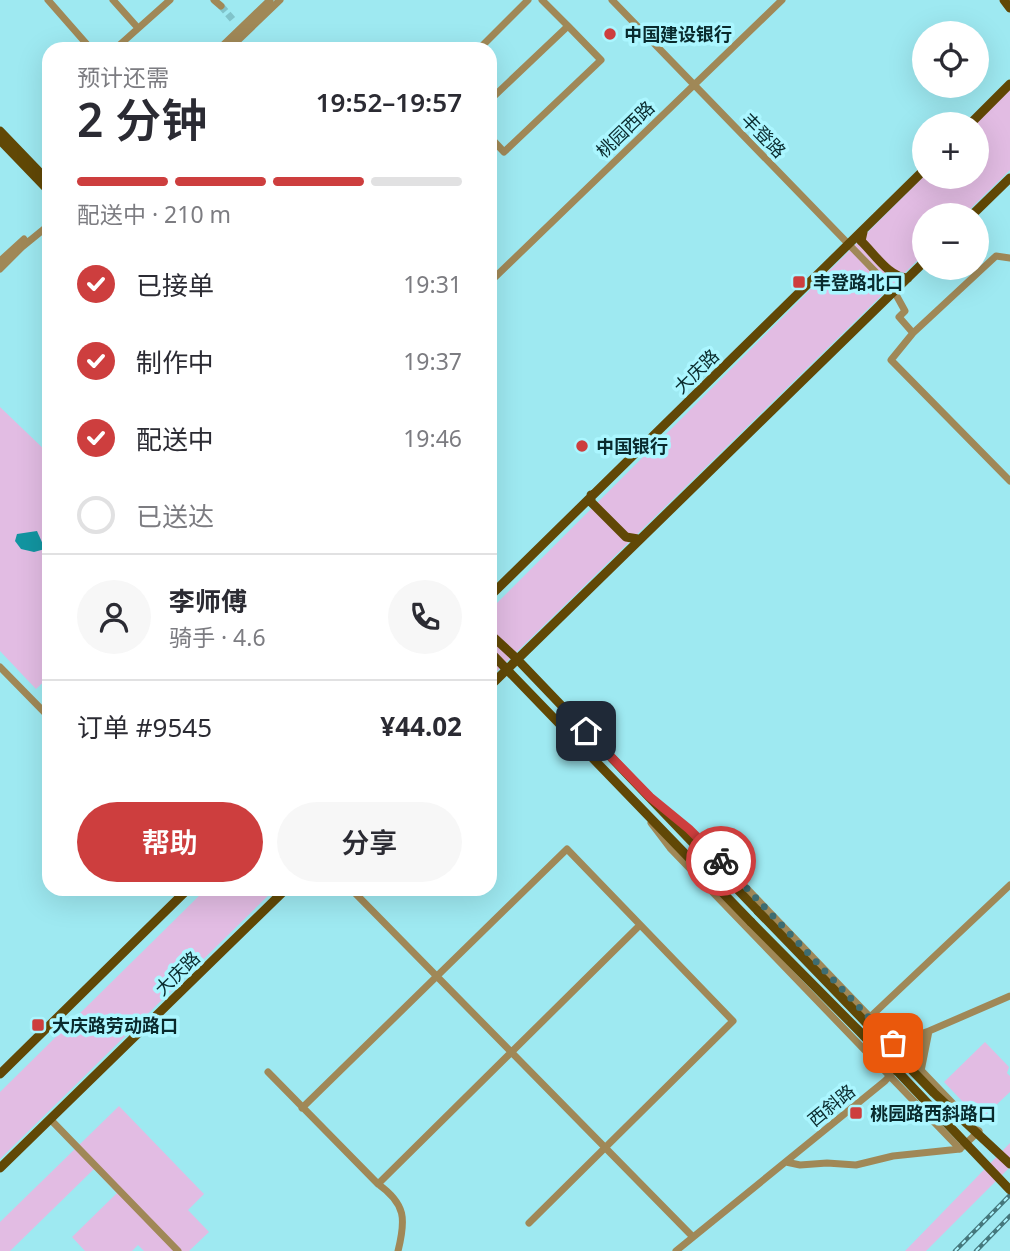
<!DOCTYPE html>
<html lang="zh">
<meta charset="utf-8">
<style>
body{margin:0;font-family:"Noto Sans","Noto Sans SC",sans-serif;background:#f7f7f7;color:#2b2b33;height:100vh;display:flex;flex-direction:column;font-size:26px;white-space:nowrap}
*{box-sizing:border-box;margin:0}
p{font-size:23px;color:#7c7c81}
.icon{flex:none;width:38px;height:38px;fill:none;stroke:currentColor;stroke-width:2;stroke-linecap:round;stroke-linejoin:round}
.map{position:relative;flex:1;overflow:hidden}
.side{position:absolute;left:42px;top:42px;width:455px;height:854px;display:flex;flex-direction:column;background:#fff;border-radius:21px;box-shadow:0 7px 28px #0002}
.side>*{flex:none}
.buttons{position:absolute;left:912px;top:21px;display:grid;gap:14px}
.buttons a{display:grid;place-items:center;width:77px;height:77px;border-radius:50%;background:#fff;box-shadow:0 7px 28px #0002;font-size:35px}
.pin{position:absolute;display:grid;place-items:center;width:60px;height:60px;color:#fff;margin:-30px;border-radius:14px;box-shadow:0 4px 10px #0006}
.courier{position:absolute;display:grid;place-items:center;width:70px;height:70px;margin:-35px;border:5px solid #cd3e3e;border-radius:50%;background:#fff;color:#222;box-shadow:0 2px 9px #0007}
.head em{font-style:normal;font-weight:600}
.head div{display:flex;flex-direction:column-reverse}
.head{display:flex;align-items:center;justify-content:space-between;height:119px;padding:0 35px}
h1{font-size:46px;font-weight:600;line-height:52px}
.bar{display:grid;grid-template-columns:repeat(4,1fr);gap:10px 7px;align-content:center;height:84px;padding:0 35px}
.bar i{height:9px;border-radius:5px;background:#e1e1e2}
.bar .on{background:#cd3e3e}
.bar p{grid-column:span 4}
.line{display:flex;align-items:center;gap:18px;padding:0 35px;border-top:2px solid #e1e1e2}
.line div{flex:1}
.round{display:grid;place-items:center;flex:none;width:74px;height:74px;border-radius:37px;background:#f7f7f7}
ol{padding:0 35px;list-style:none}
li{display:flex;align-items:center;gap:21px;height:77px}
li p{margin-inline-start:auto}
li .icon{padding:7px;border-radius:50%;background:#cd3e3e;color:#fff;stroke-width:4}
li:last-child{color:#7c7c81}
li i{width:38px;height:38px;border:4px solid #e1e1e2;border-radius:50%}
.primary-button{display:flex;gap:14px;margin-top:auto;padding:14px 35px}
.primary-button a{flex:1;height:80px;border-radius:42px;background:#cd3e3e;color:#fff;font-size:28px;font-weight:600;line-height:80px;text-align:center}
.primary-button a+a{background:#f7f7f7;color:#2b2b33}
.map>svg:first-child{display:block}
.green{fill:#e2bce3}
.water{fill:#1295a1}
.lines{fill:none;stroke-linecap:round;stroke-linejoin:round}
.minor-tunnel{stroke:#80c3ca;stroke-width:7;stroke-dasharray:7 3.5;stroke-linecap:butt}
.minor{stroke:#a08857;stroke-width:7}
.major{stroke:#614806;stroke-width:9}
.rail-casing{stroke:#45787d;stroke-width:4.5}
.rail{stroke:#abf6ff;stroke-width:2;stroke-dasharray:5;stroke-linecap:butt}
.major-bridge{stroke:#614806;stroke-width:9}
.done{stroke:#3d6d72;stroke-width:7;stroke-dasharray:0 12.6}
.route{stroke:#cd3e3e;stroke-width:9}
.poi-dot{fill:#cd3e3e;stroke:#abf6ff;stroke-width:2.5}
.labels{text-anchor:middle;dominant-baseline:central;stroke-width:7;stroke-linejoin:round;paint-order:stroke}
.poi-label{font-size:18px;font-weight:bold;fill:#092a2d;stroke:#abf6ff;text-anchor:start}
.street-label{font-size:18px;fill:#092a2d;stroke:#abf6ff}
</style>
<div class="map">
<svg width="1010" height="1251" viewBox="0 0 1010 1251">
<rect width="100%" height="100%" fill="#9ee9f1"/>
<path class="green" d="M1010 89V170L964 215H924V254L490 678V610L924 176 976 177 975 124Z
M0 407 49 454V677L36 689 0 651Z
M206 889H275L0 1159V1092Z
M985 1042 1009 1067 1007 1073 1010 1076V1092L980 1120 944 1082Z
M119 1106 204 1194 188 1210 209 1232 189 1251H144L138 1245 132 1251H85L72 1237 117 1193 94 1169 10 1251H0V1222Z
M1010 1143V1167L926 1251H905Z"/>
<path class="water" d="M37 531 45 549 34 552 21 549 15 541 17 534Z"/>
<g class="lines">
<path class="minor-tunnel" d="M221 6 234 21"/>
<path class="minor" d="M48 0 91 49
M113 0 138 28
M214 0 221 6
M542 0 568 26
M612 0 894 291 905 311 899 317 913 333
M115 49 170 0
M219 49 270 0
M229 49 280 0
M479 49 528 0
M490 100 568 26 601 60 504 152 490 137
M1010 258 996 256 913 333 891 360 1010 481
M0 261 24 239
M0 269 22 247 49 225
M490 282 782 0
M0 667 49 717
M667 811 710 850 962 1113
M651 823 670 848 960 1149 979 1131 977 1130
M351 889 693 1237
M869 1018 1010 885
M893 1043 929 1031 921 1071
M268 1072 378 1184C406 1204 406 1219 398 1251
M302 1108 567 849 733 1021 529 1223
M50 1119 178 1251
M786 1162 800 1165 827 1163 856 1165 893 1156 960 1149
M378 1184 640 925
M676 1251 885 1081 929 1031 1010 996"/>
<path class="major" d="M1004 0 1010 8
M970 124 1010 84
M0 131 49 182
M0 140 49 191
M972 215 1010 178
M863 232 861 241C874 253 889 278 908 278
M591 495V502L626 537 638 539
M490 596 924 170
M490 634 516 658 758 911
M490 652 751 922
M490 686 924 262
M0 1074 188 889
M0 1168 286 889"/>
<defs>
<path id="rail" d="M955 1251 1010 1195
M976 1251 1010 1216"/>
</defs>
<use href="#rail" class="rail-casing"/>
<use href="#rail" class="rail"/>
<path class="major-bridge" d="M758 911 934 1093 1010 1164
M751 922 862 1034 1010 1190"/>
</g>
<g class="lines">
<path class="done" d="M721 861 893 1043"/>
<path class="route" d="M586 731 650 797 689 829 721 861"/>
</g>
<g class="poi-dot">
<circle cx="610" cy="34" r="7"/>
<rect x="792" y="275" width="14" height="14" rx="3.5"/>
<circle cx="582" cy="446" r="7"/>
<rect x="31" y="1018" width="14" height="14" rx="3.5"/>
<rect x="849" y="1106" width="14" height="14" rx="3.5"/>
</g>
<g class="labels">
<g class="poi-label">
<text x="624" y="34">中国建设银行</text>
<text x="813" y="282">丰登路北口</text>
<text x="596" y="446">中国银行</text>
<text x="52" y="1025">大庆路劳动路口</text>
<text x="870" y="1113">桃园路西斜路口</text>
</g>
<g class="street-label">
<text transform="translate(625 129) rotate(-44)">桃园西路</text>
<text transform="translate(764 135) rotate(46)">丰登路</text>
<text transform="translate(696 371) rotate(-44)">大庆路</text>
<text transform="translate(177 973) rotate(-44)">大庆路</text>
<text transform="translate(831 1105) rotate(-39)">西斜路</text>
</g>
</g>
</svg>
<div class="buttons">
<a><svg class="icon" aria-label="locate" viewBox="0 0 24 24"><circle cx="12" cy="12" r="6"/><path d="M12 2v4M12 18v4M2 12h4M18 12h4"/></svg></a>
<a>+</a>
<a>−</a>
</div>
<div class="pin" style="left:893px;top:1043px;background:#ea580c"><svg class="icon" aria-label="bag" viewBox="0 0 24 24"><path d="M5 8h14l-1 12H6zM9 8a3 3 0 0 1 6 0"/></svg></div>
<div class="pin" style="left:586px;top:731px;background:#1f2937"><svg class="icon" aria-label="home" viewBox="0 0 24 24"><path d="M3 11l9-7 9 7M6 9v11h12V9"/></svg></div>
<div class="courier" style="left:721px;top:861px"><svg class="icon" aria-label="bike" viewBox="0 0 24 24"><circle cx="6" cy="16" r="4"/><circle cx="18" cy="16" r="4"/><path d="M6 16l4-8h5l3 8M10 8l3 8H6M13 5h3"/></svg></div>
<section class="side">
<div class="head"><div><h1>2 分钟</h1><p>预计还需</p></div><em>19:52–19:57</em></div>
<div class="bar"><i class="on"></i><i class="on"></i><i class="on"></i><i></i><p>配送中 · 210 m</p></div>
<ol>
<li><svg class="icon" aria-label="check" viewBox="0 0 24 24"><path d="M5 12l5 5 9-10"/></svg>已接单<p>19:31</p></li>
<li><svg class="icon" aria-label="check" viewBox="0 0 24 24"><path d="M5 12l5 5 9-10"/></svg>制作中<p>19:37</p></li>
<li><svg class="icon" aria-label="check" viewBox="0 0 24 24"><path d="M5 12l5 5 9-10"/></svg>配送中<p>19:46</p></li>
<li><i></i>已送达</li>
</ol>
<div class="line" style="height:126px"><a class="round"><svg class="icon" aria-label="person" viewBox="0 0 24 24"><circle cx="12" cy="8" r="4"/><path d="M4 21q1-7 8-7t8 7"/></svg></a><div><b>李师傅</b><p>骑手 · 4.6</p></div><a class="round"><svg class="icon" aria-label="phone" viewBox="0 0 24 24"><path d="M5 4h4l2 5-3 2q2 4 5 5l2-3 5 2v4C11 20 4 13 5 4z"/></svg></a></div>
<div class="line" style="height:91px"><div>订单 #9545</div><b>¥44.02</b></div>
<div class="primary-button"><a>帮助</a><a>分享</a></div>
</section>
</div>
